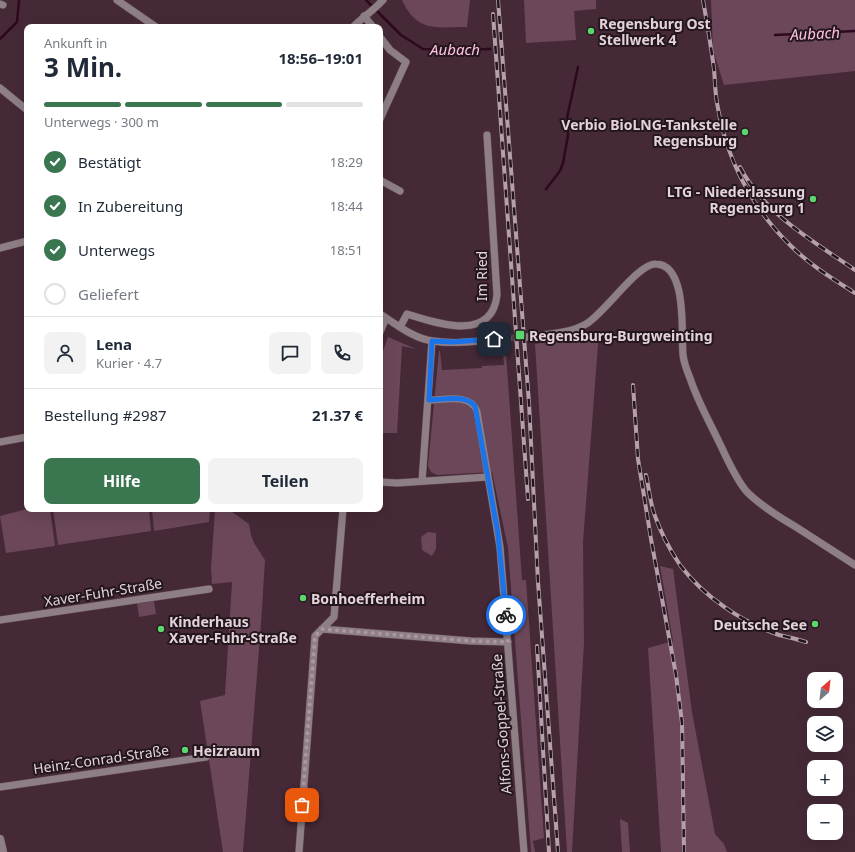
<!DOCTYPE html>
<html lang="de">
<meta charset="utf-8">
<style>
body{margin:0;font-family:"Noto Sans",sans-serif;background:#f2f2f3;color:#1f2937;height:100vh;display:flex;flex-direction:column;font-size:15px;white-space:nowrap}
*{box-sizing:border-box;margin:0}
p{font-size:13px;color:#747a83}
.icon{flex:none;width:22px;height:22px;fill:none;stroke:currentColor;stroke-width:2;stroke-linecap:round;stroke-linejoin:round}
.map{position:relative;flex:1;overflow:hidden}
.details{position:absolute;left:24px;top:24px;width:359px;height:488px;display:flex;flex-direction:column;background:#fff;border-radius:8px;box-shadow:0 4px 16px #0002}
.details>*{flex:none}
.needle{width:26px;rotate:28deg}
.controls{position:absolute;left:807px;top:672px;display:grid;gap:8px}
.controls a{display:grid;place-items:center;width:36px;height:36px;border-radius:8px;background:#fff;box-shadow:0 4px 16px #0002;font-size:20px}
.pin{position:absolute;display:grid;place-items:center;width:34px;height:34px;color:#fff;margin:-17px;border-radius:8px;box-shadow:0 2px 6px #0006}
.courier{position:absolute;display:grid;place-items:center;width:40px;height:40px;margin:-20px;border:3px solid #1a73e8;border-radius:50%;background:#fff;color:#222;box-shadow:0 1px 5px #0007}
.overview em{font-style:normal;font-weight:700}
.overview div{display:flex;flex-direction:column-reverse}
.overview{display:flex;align-items:center;justify-content:space-between;height:68px;padding:0 20px}
h1{font-size:26px;font-weight:700;line-height:30px}
.bar{display:grid;grid-template-columns:repeat(4,1fr);gap:6px 4px;align-content:center;height:48px;padding:0 20px}
.bar i{height:5px;border-radius:3px;background:#e0e1e3}
.bar .on{background:#3a764f}
.bar p{grid-column:span 4}
.line{display:flex;align-items:center;gap:10px;padding:0 20px;border-top:1px solid #e0e1e3}
.line div{flex:1}
.round{display:grid;place-items:center;flex:none;width:42px;height:42px;border-radius:8px;background:#f2f2f3}
ol{padding:0 20px;list-style:none}
li{display:flex;align-items:center;gap:12px;height:44px}
li p{margin-inline-start:auto}
li .icon{padding:4px;border-radius:50%;background:#3a764f;color:#fff;stroke-width:4}
li:last-child{color:#747a83}
li i{width:22px;height:22px;border:2px solid #e0e1e3;border-radius:50%}
.cta{display:flex;gap:8px;margin-top:auto;padding:8px 20px}
.cta a{flex:1;height:46px;border-radius:8px;background:#3a764f;color:#fff;font-size:16px;font-weight:700;line-height:46px;text-align:center}
.cta a+a{background:#f2f2f3;color:#1f2937}
.map>svg:first-child{display:block}
.green{fill:#6b4759}
.lines{fill:none;stroke-linecap:round;stroke-linejoin:round}
.stream{stroke:#2d081e;stroke-width:2.5}
.minor-tunnel{stroke:#5d424f;stroke-width:7;stroke-dasharray:7 3.5;stroke-linecap:butt}
.minor-casing{stroke:#624754;stroke-width:8}
.tertiary-casing{stroke:#624754;stroke-width:9}
.minor{stroke:#8e7f86;stroke-width:7}
.tertiary{stroke:#8e7f86;stroke-width:8}
.rail-casing{stroke:#b5a0aa;stroke-width:4}
.rail{stroke:#23161d;stroke-width:2.5;stroke-dasharray:8;stroke-linecap:butt}
.done{stroke:#ac97a1;stroke-width:4;stroke-dasharray:0 7.2}
.route{stroke:#1a73e8;stroke-width:5}
.poi-dot{fill:#5cd56d;stroke:#23161d;stroke-width:1.5}
.labels{text-anchor:middle;dominant-baseline:central;stroke-width:4;stroke-linejoin:round;paint-order:stroke}
.poi-label{font-size:14px;font-weight:bold;fill:#e4d2da;stroke:#23161d;text-anchor:start}
.street-label{font-size:14px;fill:#e4d2da;stroke:#23161d}
.water-label{font-size:15px;font-style:italic;fill:#ffc3e0;stroke:#23161d}
</style>
<div class="map">
<svg width="855" height="852" viewBox="0 0 855 852">
<rect width="100%" height="100%" fill="#452937"/>
<path class="green" d="M402 0H470L467 27C437 27 417 33 402 0Z
M524 0H596V9L574 11 576 40 526 43Z
M711 0H855V71L724 85 713 50Z
M599 332 583 542 584 643 572 852H567L535 344Z
M388 337 416 349 402 346 397 433H380V360Z
M439 351H440L442 370 482 368V366L504 365 503 353H506L522 580H526L544 838 533 841 535 852H531L508 548 492 472 437 475 431 472 428 466Z
M27 509H50L55 546 6 553 0 516Z
M53 509H149L151 531 58 545Z
M152 509H210L209 522 154 531Z
M215 509H228L249 524 251 535 254 543 265 560 261 624 243 852H223L200 701 225 695 232 582 212 584 211 568Z
M428 532 436 533V549L432 556 422 550 421 537Z
M660 566 673 569 692 712 715 834 724 844 727 852H661L648 648 673 641Z
M154 601 156 614 139 617 137 603Z
M620 819 628 823 630 852H622Z"/>
<g class="lines">
<path class="stream" d="M366 0 401 35 423 49 464 50 490 49
M775 35 855 31
M0 39 17 22 19 0
M546 189 560 171 563 163 568 135 567 118 578 67"/>
<path class="minor-tunnel" d="M508 338 527 337"/>
<defs>
<path id="minor" d="M117 0 156 27
M0 4 3 5
M364 16 373 27
M353 27C363 17 373 11 383 0
M380 37 390 50 406 62 380 119
M0 88 27 110
M380 180 400 191
M0 248 27 241
M380 314C396 324 414 339 433 341 457 345 484 340 508 338
M400 327 407 314C436 323 492 343 497 295L487 135
M380 332 386 318
M527 337C546 334 569 334 586 324 605 313 638 263 656 264 688 265 681 334 683 355 684 363 687 371 690 378 697 400 709 421 719 442 727 458 735 478 747 492 761 506 779 517 796 527 816 540 835 552 855 565
M429 400C444 400 470 393 477 411L500 547 524 852
M0 442 27 437
M422 481 432 341
M380 482 397 483 487 477
M0 620 209 589
M322 629 471 641 508 642
M0 787 206 757
M299 852 315 636 334 617 343 509"/>
<path id="tertiary" d="M0 839 3 852"/>
</defs>
<use href="#minor" class="minor-casing"/>
<use href="#tertiary" class="tertiary-casing"/>
<use href="#minor" class="minor"/>
<use href="#tertiary" class="tertiary"/>
<defs>
<path id="rail" d="M498 0 529 403 538 582 558 852
M703 0C707 23 711 46 714 69 715 80 715 92 717 103 726 158 751 207 791 246 810 265 833 279 855 293
M493 14 528 499
M740 167C764 214 813 241 855 270
M633 385 638 459 651 539 676 675 682 723 684 852
M646 475C649 488 650 503 655 516 661 533 670 550 680 565 704 597 742 622 779 635 788 637 797 639 806 642
M537 646 549 852"/>
</defs>
<use href="#rail" class="rail-casing"/>
<use href="#rail" class="rail"/>
</g>
<g class="lines">
<path class="done" d="M302 805 315 636 322 629 471 641 508 642 506 615"/>
<path class="route" d="M494 339 453 342 432 341 429 400C443 400 465 394 475 406L498 534 506 615"/>
</g>
<g class="poi-dot">
<circle cx="591" cy="31" r="4"/>
<circle cx="745" cy="132" r="4"/>
<circle cx="813" cy="199" r="4"/>
<rect x="515" y="330" width="10" height="10" rx="2"/>
<circle cx="303" cy="598" r="4"/>
<circle cx="815" cy="624" r="4"/>
<circle cx="161" cy="629" r="4"/>
<circle cx="185" cy="750" r="4"/>
</g>
<g class="labels">
<g class="poi-label">
<text x="599" y="23">Regensburg Ost<tspan x="599" dy="16">Stellwerk 4</tspan></text>
<text x="737" y="124" text-anchor="end">Verbio BioLNG-Tankstelle<tspan x="737" dy="16">Regensburg</tspan></text>
<text x="805" y="191" text-anchor="end">LTG - Niederlassung<tspan x="805" dy="16">Regensburg 1</tspan></text>
<text x="529" y="335">Regensburg-Burgweinting</text>
<text x="311" y="598">Bonhoefferheim</text>
<text x="169" y="621">Kinderhaus<tspan x="169" dy="16">Xaver-Fuhr-Straße</tspan></text>
<text x="807" y="624" text-anchor="end">Deutsche See</text>
<text x="193" y="750">Heizraum</text>
</g>
<g class="street-label">
<text transform="translate(481 276) rotate(-90)">Im Ried</text>
<text transform="translate(103 592) rotate(-9)">Xaver-Fuhr-Straße</text>
<text transform="translate(501 724) rotate(-94)">Alfons-Goppel-Straße</text>
<text transform="translate(101 759) rotate(-8)">Heinz-Conrad-Straße</text>
</g>
<g class="water-label">
<text transform="translate(815 33) rotate(-3)">Aubach</text>
<text x="455" y="49">Aubach</text>
</g>
</g>
</svg>
<div class="controls">
<a><svg class="needle" viewBox="-14 -14 28 28"><path d="M0-13l5 13h-10z" fill="#e53935"/><path d="M0 13l5-13h-10z" fill="#747a83"/></svg></a>
<a><svg class="icon" aria-label="layers" viewBox="0 0 24 24"><path d="M12 4l9 5-9 5-9-5zM3 14l9 5 9-5"/></svg></a>
<a>+</a>
<a>−</a>
</div>
<div class="pin" style="left:302px;top:805px;background:#ea580c"><svg class="icon" aria-label="bag" viewBox="0 0 24 24"><path d="M5 8h14l-1 12H6zM9 8a3 3 0 0 1 6 0"/></svg></div>
<div class="pin" style="left:494px;top:339px;background:#1f2937"><svg class="icon" aria-label="home" viewBox="0 0 24 24"><path d="M3 11l9-7 9 7M6 9v11h12V9"/></svg></div>
<div class="courier" style="left:506px;top:615px"><svg class="icon" aria-label="bike" viewBox="0 0 24 24"><circle cx="6" cy="16" r="4"/><circle cx="18" cy="16" r="4"/><path d="M6 16l4-8h5l3 8M10 8l3 8H6M13 5h3"/></svg></div>
<section class="details">
<div class="overview"><div><h1>3 Min.</h1><p>Ankunft in</p></div><em>18:56–19:01</em></div>
<div class="bar"><i class="on"></i><i class="on"></i><i class="on"></i><i></i><p>Unterwegs · 300 m</p></div>
<ol>
<li><svg class="icon" aria-label="check" viewBox="0 0 24 24"><path d="M5 12l5 5 9-10"/></svg>Bestätigt<p>18:29</p></li>
<li><svg class="icon" aria-label="check" viewBox="0 0 24 24"><path d="M5 12l5 5 9-10"/></svg>In Zubereitung<p>18:44</p></li>
<li><svg class="icon" aria-label="check" viewBox="0 0 24 24"><path d="M5 12l5 5 9-10"/></svg>Unterwegs<p>18:51</p></li>
<li><i></i>Geliefert</li>
</ol>
<div class="line" style="height:72px"><a class="round"><svg class="icon" aria-label="person" viewBox="0 0 24 24"><circle cx="12" cy="8" r="4"/><path d="M4 21q1-7 8-7t8 7"/></svg></a><div><b>Lena</b><p>Kurier · 4.7</p></div><a class="round"><svg class="icon" aria-label="chat" viewBox="0 0 24 24"><path d="M4 5h16v11H9l-5 4z"/></svg></a><a class="round"><svg class="icon" aria-label="phone" viewBox="0 0 24 24"><path d="M5 4h4l2 5-3 2q2 4 5 5l2-3 5 2v4C11 20 4 13 5 4z"/></svg></a></div>
<div class="line" style="height:52px"><div>Bestellung #2987</div><b>21.37 €</b></div>
<div class="cta"><a>Hilfe</a><a>Teilen</a></div>
</section>
</div>
